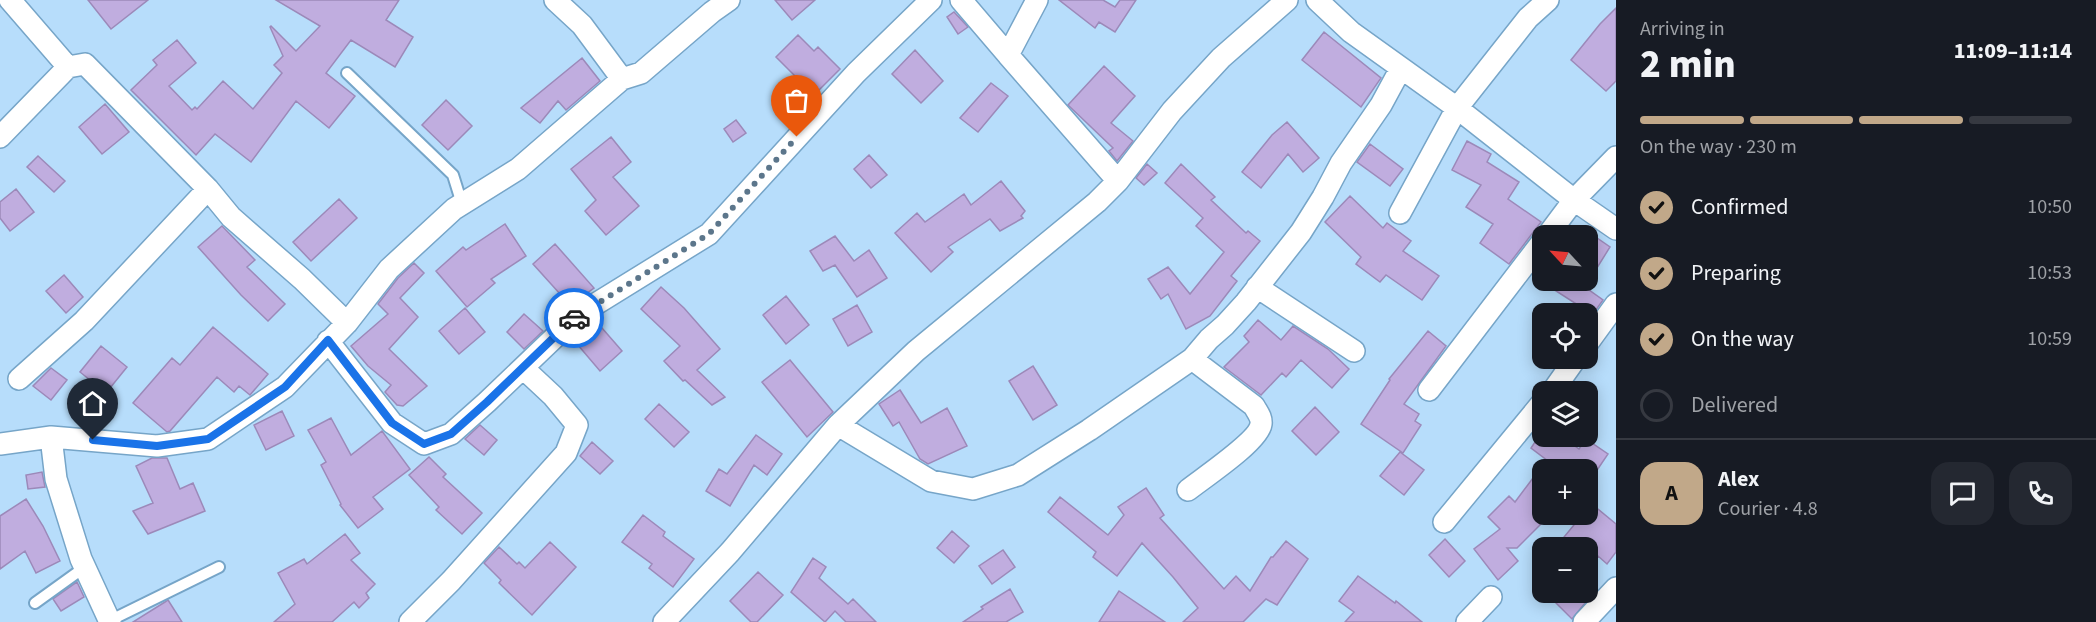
<!DOCTYPE html>
<meta charset="utf-8">
<style>
body{margin:0;font-family:"Source Sans 3",sans-serif;background:#242831;color:#f1f3f6;height:100vh;display:flex;flex-direction:column;font-size:22px;white-space:nowrap}
*{box-sizing:border-box;margin:0}
p{font-size:20px;color:#9ea1a6}
.icon{flex:none;width:33px;height:33px;fill:none;stroke:currentColor;stroke-width:2;stroke-linecap:round;stroke-linejoin:round}
.map{position:relative;flex:1;overflow:hidden}
.side{display:flex;flex-direction:column;background:#171b24;width:480px}
.side>*{flex:none}
.needle{width:39px;rotate:296deg}
.fabs{position:absolute;left:1532px;top:225px;display:grid;gap:12px}
.fabs a{display:grid;place-items:center;width:66px;height:66px;border-radius:12px;background:#171b24;box-shadow:0 3px 15px #0003;font-size:30px}
.pin{position:absolute;display:grid;place-items:center;width:51px;height:51px;color:#fff;margin:-62px -26px;border-radius:50% 50% 50% 0;rotate:-45deg;box-shadow:0 0 6px #0007}
.pin .icon{rotate:45deg}
.courier{position:absolute;display:grid;place-items:center;width:60px;height:60px;margin:-30px;border:4px solid #1a73e8;border-radius:50%;background:#fff;color:#222;box-shadow:0 2px 8px #0007}
.summary em{font-style:normal;font-weight:800}
.summary div{display:flex;flex-direction:column-reverse}
.summary{display:flex;align-items:center;justify-content:space-between;height:102px;padding:0 24px}
h1{font-size:39px;font-weight:800;line-height:45px}
.bar{display:grid;grid-template-columns:repeat(4,1fr);gap:9px 6px;align-content:center;height:72px;padding:0 24px}
.bar i{height:8px;border-radius:4px;background:#363941}
.bar .active{background:#c1a889}
.bar p{grid-column:span 4}
.line{display:flex;align-items:center;gap:15px;padding:0 24px;border-top:2px solid #363941}
.line div{flex:1}
.round{display:grid;place-items:center;flex:none;width:63px;height:63px;border-radius:18px;background:#242831}
ol{padding:0 24px;list-style:none}
li{display:flex;align-items:center;gap:18px;height:66px}
li p{margin-inline-start:auto}
li .icon{padding:6px;border-radius:50%;background:#c1a889;color:#111;stroke-width:4}
li:last-child{color:#9ea1a6}
li i{width:33px;height:33px;border:3px solid #363941;border-radius:50%}
main{display:flex;flex:1;min-height:0}
.map>svg:first-child{display:block}
.building{fill:#c0addf;stroke:#9c89b9;stroke-width:1.5}
.lines{fill:none;stroke-linecap:round;stroke-linejoin:round}
.service-casing{stroke:#76a5c8;stroke-width:14}
.minor-casing{stroke:#76a5c8;stroke-width:24}
.service{stroke:#fff;stroke-width:10}
.minor{stroke:#fff;stroke-width:21}
.done{stroke:#5c768b;stroke-width:6;stroke-dasharray:0 10.8}
.route{stroke:#1a73e8;stroke-width:8}
</style>
<main>
<div class="map">
<svg width="1616" height="622" viewBox="0 0 1616 622">
<rect width="100%" height="100%" fill="#b7ddfb"/>
<path class="building" d="M88 0H148L111 29Z
M276 0H399L386 20 413 37 395 67 351 40 326 73 355 96 329 128 296 101 251 162 215 134 196 155 131 90 157 65 153 60 177 40 196 63 169 86 192 110 195 107 197 109 223 81 253 109 282 73 274 65 283 56 270 27 271 26 296 51 320 26Z
M775 0H815L792 20Z
M1059 0H1103L1115 7 1120 0H1136L1115 32 1099 22 1095 28Z
M1616 8V81L1606 91 1571 60 1600 24Z
M954 12 968 27 958 34 947 17Z
M1324 32 1381 78 1361 107 1302 60Z
M798 35 814 51 818 47 840 69 814 95 776 57Z
M915 50 943 81 921 103 892 74Z
M582 58 600 81 566 110 558 101 540 123 521 108Z
M1104 66 1135 96 1111 123 1133 141 1117 161 1109 151 1113 148 1068 105Z
M991 83 1008 96 978 132 960 118Z
M446 100 472 126 448 150 422 125Z
M105 104 129 132 102 154 79 127Z
M736 120 746 133 733 142 724 129Z
M1287 122 1319 158 1303 172 1288 154 1261 188 1242 172 1272 135Z
M611 137 631 162 613 177 639 206 606 235 585 211 596 200 571 169Z
M1467 141 1491 154 1487 162 1519 182 1508 199 1541 222 1509 264 1480 243 1493 224 1466 207 1481 185 1452 170Z
M1370 144 1403 169 1390 186 1357 162Z
M869 155 887 175 871 188 854 169Z
M38 156 65 181 54 192 27 167Z
M1147 164 1157 173 1144 185 1136 178Z
M1181 164 1215 197 1211 200 1246 233 1248 231 1260 241 1231 276 1237 281 1210 316 1186 329 1168 294 1161 299 1148 279 1168 267 1190 294 1224 252 1196 226 1203 218 1165 183Z
M1001 181 1025 211 1021 216 1023 218 1000 231 990 219 948 247 953 252 931 272 895 233 917 213 925 222 964 194 971 205Z
M16 189 34 212 10 231 0 218V202Z
M1350 196 1383 228 1387 223 1411 241 1403 251 1439 276 1422 300 1386 275 1380 282 1356 264 1361 257 1325 222Z
M339 199 357 218 311 261 293 242Z
M505 224 526 256 491 279 495 283 467 307 436 271 463 247 466 250Z
M222 226 255 260 247 267 285 304 268 321 241 295 198 247Z
M1587 231 1610 247 1585 287 1603 300 1593 314H1572L1578 305 1539 280H1587Z
M835 236 854 261 869 250 887 278 857 297 835 265 823 271 810 251Z
M555 244 594 288 570 305 533 264Z
M414 263 424 273 400 298 418 317 389 349 427 386 403 406 397 405 385 392 391 385 368 366 351 346 388 314 378 304 398 278Z
M64 275 83 297 66 313 46 291Z
M661 287 684 308 720 349 697 370 725 397 712 405 685 380 683 381 664 361 680 346 641 309Z
M786 296 809 325 786 344 763 315Z
M857 305 872 332 848 346 833 319Z
M465 308 485 332 459 354 439 331Z
M524 314 543 331 524 349 507 332Z
M595 320 622 351 600 371 572 338Z
M1258 320 1281 340 1293 326 1328 349 1349 369 1332 388 1301 360 1286 377 1282 373 1261 395 1224 367 1249 342 1244 336Z
M213 327 268 374 250 395 239 386 234 392 217 377 170 431 167 432 133 403 172 358 180 365Z
M1428 331 1446 346 1404 404 1419 414 1415 421 1421 425 1403 453 1361 424 1390 380 1389 379Z
M101 346 127 367 106 393 80 372Z
M790 360 833 412 807 437 762 382Z
M1033 366 1057 405 1033 420 1009 381Z
M51 368 67 380 51 400 33 386Z
M900 390 921 423 947 408 967 446 928 464 920 459 899 422 893 426 879 404Z
M659 404 689 432 674 447 645 419Z
M1315 407 1339 432 1316 455 1292 431Z
M282 411 294 436 266 450 254 425Z
M331 418 351 455 382 431 410 469 373 497 383 509 358 528 340 505 341 504 321 465 326 462 308 430Z
M480 425 497 440 484 455 465 439Z
M756 435 782 454 767 475 754 465 730 506 706 491 719 469 727 474Z
M1539 436H1561L1579 449 1586 439 1608 454 1587 485V470H1560L1531 448Z
M592 442 613 461 600 474 580 456Z
M1400 452 1424 470 1404 495 1380 476Z
M429 457 446 474 443 477 482 513 462 534 436 510 439 507 409 475Z
M152 458H167L180 489 193 483 205 511 148 534 133 511 153 503 136 466Z
M1542 466V523L1517 548H1507L1518 561 1498 580 1474 549 1500 529 1488 517 1509 496 1515 502Z
M42 472 45 487 28 489 26 475Z
M1146 488 1164 515 1160 518 1224 589 1236 576 1250 591 1271 557H1273L1286 541 1308 559 1277 605 1266 599 1243 622H1183L1198 608 1173 577 1142 543 1117 576 1093 557 1096 552 1048 512 1060 497 1108 535 1124 515 1118 507Z
M26 499 43 526 60 561 36 573 25 551 0 569V516Z
M1587 500 1616 524V552L1607 564 1598 556 1587 571V548H1555L1583 514H1587Z
M643 515 665 532 663 536 694 559 673 587 649 568 652 564 622 542Z
M952 531 969 546 954 563 937 548Z
M345 534 360 553 351 560 375 584 366 593 369 598 359 608 354 602 332 622H274L295 604 278 573 304 559 307 564Z
M1445 539 1465 561 1449 577 1429 555Z
M550 542 576 567 532 615 499 583 501 580 484 563 499 547 517 564 519 562 525 568Z
M1003 550 1015 567 992 584 979 566Z
M813 558 826 567 819 578 848 604 853 599 876 622H846L835 611 825 622 791 592Z
M758 572 783 595 757 622H751L730 601Z
M1358 576 1395 603 1396 601 1422 622H1345L1354 612 1339 601Z
M77 582 84 597 61 611 53 599Z
M1010 589 1023 612 1006 622H963L983 609 981 607Z
M1119 591 1165 622H1099Z
M1545 592H1594L1572 619Z
M168 600 182 622H133L165 602Z"/>
<g class="lines">
<defs>
<path id="service" d="M347 73 453 175 462 204
M35 603 85 567
M109 621 219 567"/>
<path id="minor" d="M10 0 68 67
M555 0 582 25 622 79
M961 0 1008 55 1037 0
M1317 0 1351 32 1457 108 1574 200 1616 229
M1008 55 1118 181
M0 137 68 67 85 64 208 189 231 217 302 279 347 323
M1400 213 1457 108 1528 18 1548 0
M1547 236 1574 200 1616 157
M1257 287 1354 351
M328 341 392 423 424 444 451 434 487 402 578 315 709 234 856 73 931 0
M1587 344 1616 304
M19 379 84 321 208 189
M1429 390 1542 242
M1552 392 1576 358
M838 425 931 481 973 489 1018 475 1089 430 1192 359 1209 339 1225 325 1246 302 1301 232 1323 197 1341 163 1381 105 1401 68
M51 437 56 479 81 559 110 622
M0 444 51 437 157 446 208 439 285 387 347 323 389 269 454 209 518 169 622 79 641 73 712 12 729 0
M1188 490C1203 478 1259 441 1261 424 1262 417 1257 412 1254 406L1192 359
M1444 522 1542 403
M410 622 451 581 566 453 577 425 553 396 523 368
M664 622 730 552 838 425 916 351 1097 202 1118 181 1172 111 1221 58 1287 0
M1467 622 1491 597
M1584 622 1616 588"/>
</defs>
<use href="#service" class="service-casing"/>
<use href="#minor" class="minor-casing"/>
<use href="#service" class="service"/>
<use href="#minor" class="minor"/>
</g>
<g class="lines">
<path class="done" d="M574 318 709 234 797 137"/>
<path class="route" d="M93 440 157 446 208 439 285 387 328 340 392 423 424 444 451 434 487 402 574 318"/>
</g>
</svg>
<div class="fabs">
<a><svg class="needle" viewBox="-14 -14 28 28"><path d="M0-13l5 13h-10z" fill="#e53935"/><path d="M0 13l5-13h-10z" fill="#9ea1a6"/></svg></a>
<a><svg class="icon" aria-label="locate" viewBox="0 0 24 24"><circle cx="12" cy="12" r="6"/><path d="M12 2v4M12 18v4M2 12h4M18 12h4"/></svg></a>
<a><svg class="icon" aria-label="layers" viewBox="0 0 24 24"><path d="M12 4l9 5-9 5-9-5zM3 14l9 5 9-5"/></svg></a>
<a>+</a>
<a>−</a>
</div>
<div class="pin" style="left:797px;top:137px;background:#ea580c"><svg class="icon" aria-label="bag" viewBox="0 0 24 24"><path d="M5 8h14l-1 12H6zM9 8a3 3 0 0 1 6 0"/></svg></div>
<div class="pin" style="left:93px;top:440px;background:#1f2937"><svg class="icon" aria-label="home" viewBox="0 0 24 24"><path d="M3 11l9-7 9 7M6 9v11h12V9"/></svg></div>
<div class="courier" style="left:574px;top:318px"><svg class="icon" aria-label="car" viewBox="0 0 24 24"><path d="M5 17H2v-5l4-1 3-4h7l3 4 3 1v5h-3M9 17h6M6 11h13"/><circle cx="7" cy="17" r="2"/><circle cx="17" cy="17" r="2"/></svg></div>
</div>
<section class="side">
<div class="summary"><div><h1>2 min</h1><p>Arriving in</p></div><em>11:09–11:14</em></div>
<div class="bar"><i class="active"></i><i class="active"></i><i class="active"></i><i></i><p>On the way · 230 m</p></div>
<ol>
<li><svg class="icon" aria-label="check" viewBox="0 0 24 24"><path d="M5 12l5 5 9-10"/></svg>Confirmed<p>10:50</p></li>
<li><svg class="icon" aria-label="check" viewBox="0 0 24 24"><path d="M5 12l5 5 9-10"/></svg>Preparing<p>10:53</p></li>
<li><svg class="icon" aria-label="check" viewBox="0 0 24 24"><path d="M5 12l5 5 9-10"/></svg>On the way<p>10:59</p></li>
<li><i></i>Delivered</li>
</ol>
<div class="line" style="height:108px"><b class="round" style="background:#c1a889;color:#111">A</b><div><b>Alex</b><p>Courier · 4.8</p></div><a class="round"><svg class="icon" aria-label="chat" viewBox="0 0 24 24"><path d="M4 5h16v11H9l-5 4z"/></svg></a><a class="round"><svg class="icon" aria-label="phone" viewBox="0 0 24 24"><path d="M5 4h4l2 5-3 2q2 4 5 5l2-3 5 2v4C11 20 4 13 5 4z"/></svg></a></div>
</section>
</main>
